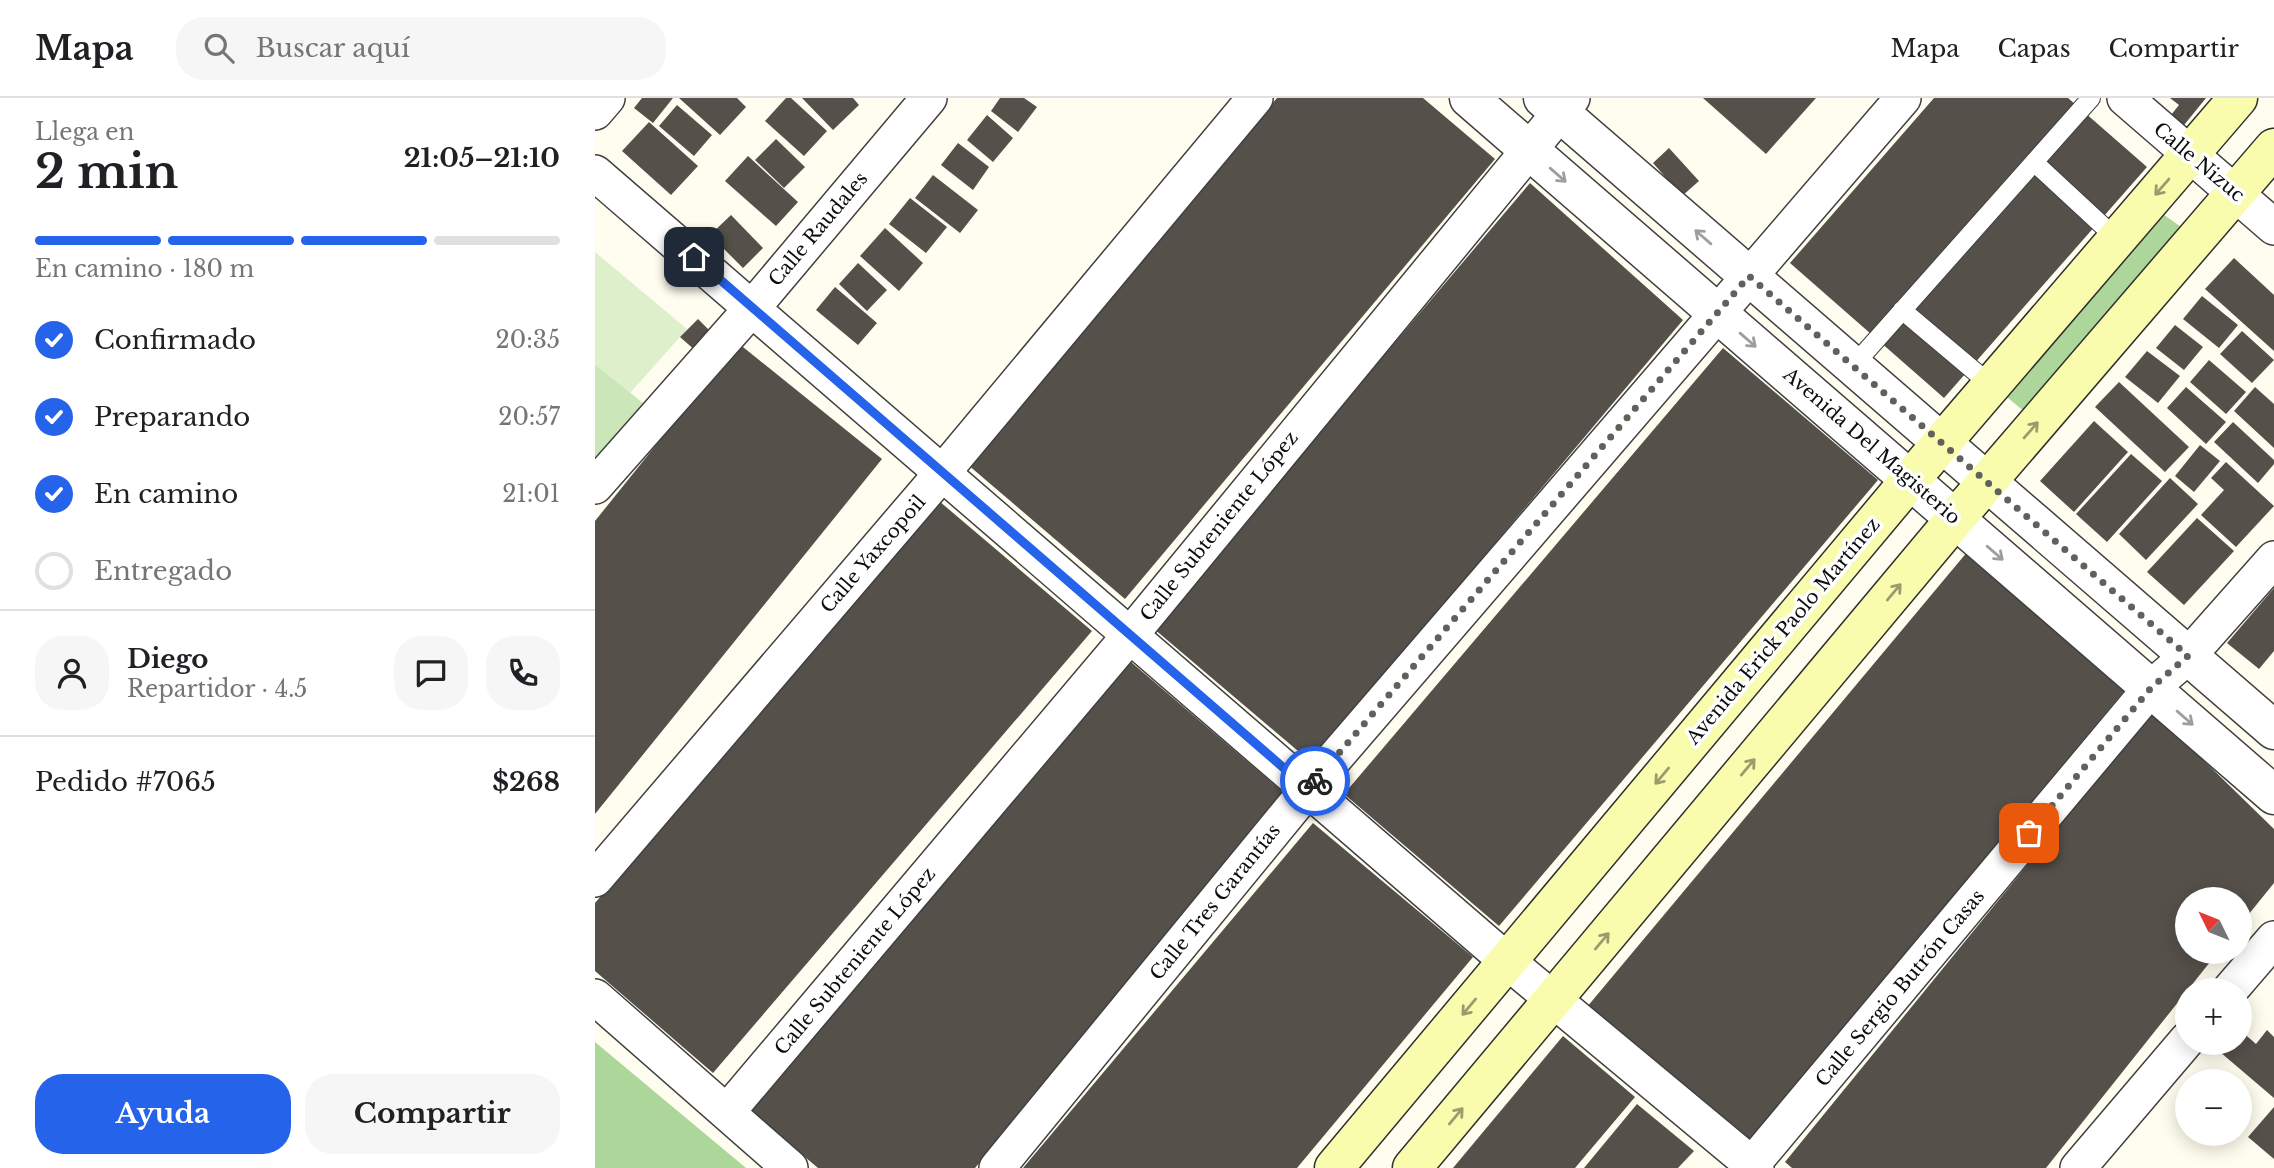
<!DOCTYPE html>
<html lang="es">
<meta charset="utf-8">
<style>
body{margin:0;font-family:"Libre Baskerville",serif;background:#f6f6f6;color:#202124;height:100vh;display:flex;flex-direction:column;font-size:26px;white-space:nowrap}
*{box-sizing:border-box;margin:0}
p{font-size:23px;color:#757577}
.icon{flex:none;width:38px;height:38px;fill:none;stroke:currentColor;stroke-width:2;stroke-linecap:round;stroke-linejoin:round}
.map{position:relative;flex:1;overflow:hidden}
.panel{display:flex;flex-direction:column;background:#fff;width:595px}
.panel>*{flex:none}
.needle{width:46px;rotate:313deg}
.tools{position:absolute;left:1580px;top:789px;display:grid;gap:14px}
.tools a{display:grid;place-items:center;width:77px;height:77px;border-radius:50%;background:#fff;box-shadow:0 4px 18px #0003;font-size:35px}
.pin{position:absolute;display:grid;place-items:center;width:60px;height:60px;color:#fff;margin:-30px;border-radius:14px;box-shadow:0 4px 10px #0006}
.courier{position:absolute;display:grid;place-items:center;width:70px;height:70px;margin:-35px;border:5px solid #2563eb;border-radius:50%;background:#fff;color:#222;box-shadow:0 2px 9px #0007}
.head em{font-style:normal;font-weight:800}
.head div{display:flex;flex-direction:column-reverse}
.head{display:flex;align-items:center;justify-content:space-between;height:119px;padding:0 35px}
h1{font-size:46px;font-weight:800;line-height:52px}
.bar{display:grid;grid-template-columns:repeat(4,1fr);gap:10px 7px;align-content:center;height:84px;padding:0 35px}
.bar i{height:9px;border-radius:5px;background:#e0e0e0}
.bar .selected{background:#2563eb}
.bar p{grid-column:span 4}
.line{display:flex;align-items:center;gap:18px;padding:0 35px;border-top:2px solid #e0e0e0}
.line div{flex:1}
.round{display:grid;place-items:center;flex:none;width:74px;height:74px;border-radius:28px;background:#f6f6f6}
ol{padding:0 35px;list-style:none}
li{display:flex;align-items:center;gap:21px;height:77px}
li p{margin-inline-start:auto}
li .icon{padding:7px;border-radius:50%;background:#2563eb;color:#fff;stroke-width:4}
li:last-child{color:#757577}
li i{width:38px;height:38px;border:4px solid #e0e0e0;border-radius:50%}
.action{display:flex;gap:14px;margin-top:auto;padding:14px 35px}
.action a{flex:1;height:80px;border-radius:28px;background:#2563eb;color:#fff;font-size:28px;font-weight:800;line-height:80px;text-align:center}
.action a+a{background:#f6f6f6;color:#202124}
header{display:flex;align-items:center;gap:42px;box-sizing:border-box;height:98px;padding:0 35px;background:#fff;border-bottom:2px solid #e0e0e0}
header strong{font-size:33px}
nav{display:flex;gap:38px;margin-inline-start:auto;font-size:24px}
.search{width:490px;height:63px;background:#f6f6f6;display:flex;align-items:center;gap:18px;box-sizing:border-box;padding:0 24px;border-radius:28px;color:#757577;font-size:26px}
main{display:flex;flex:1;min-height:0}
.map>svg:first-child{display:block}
.green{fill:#cbe7ba}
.forest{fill:#add79a}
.pitch{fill:#deefcb}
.building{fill:#55504a}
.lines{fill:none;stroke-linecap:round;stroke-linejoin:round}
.service-casing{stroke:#404040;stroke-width:20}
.minor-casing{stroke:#404040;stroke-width:38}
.tertiary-casing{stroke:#404040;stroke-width:41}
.secondary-casing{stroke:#2f2f2f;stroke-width:41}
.service{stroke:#fff;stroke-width:18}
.minor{stroke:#fff;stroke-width:35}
.tertiary{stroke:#fff;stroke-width:38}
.secondary{stroke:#f9fbad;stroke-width:38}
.oneway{stroke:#9e9e9e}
.oneway2{stroke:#9b9c6d}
.done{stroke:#61615c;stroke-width:7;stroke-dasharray:0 12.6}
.route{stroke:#2563eb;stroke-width:9}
.labels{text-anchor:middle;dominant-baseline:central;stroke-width:7;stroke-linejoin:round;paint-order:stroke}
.street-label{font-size:19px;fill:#0d0d0d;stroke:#fff}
</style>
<header>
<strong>Mapa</strong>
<div class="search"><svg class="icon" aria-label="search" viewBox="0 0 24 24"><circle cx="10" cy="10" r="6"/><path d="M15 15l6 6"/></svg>Buscar aquí</div>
<nav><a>Mapa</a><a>Capas</a><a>Compartir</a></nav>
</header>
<main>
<section class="panel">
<div class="head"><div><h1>2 min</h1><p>Llega en</p></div><em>21:05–21:10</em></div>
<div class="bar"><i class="selected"></i><i class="selected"></i><i class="selected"></i><i></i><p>En camino · 180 m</p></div>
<ol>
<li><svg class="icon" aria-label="check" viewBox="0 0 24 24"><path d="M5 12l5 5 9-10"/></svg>Confirmado<p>20:35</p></li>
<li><svg class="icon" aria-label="check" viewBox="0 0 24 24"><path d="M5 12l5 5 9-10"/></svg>Preparando<p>20:57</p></li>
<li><svg class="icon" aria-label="check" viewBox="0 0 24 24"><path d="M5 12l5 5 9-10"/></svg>En camino<p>21:01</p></li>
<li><i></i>Entregado</li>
</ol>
<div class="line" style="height:126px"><a class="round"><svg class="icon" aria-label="person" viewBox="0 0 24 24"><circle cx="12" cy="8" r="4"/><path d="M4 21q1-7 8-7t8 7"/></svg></a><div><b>Diego</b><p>Repartidor · 4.5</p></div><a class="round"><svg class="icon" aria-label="chat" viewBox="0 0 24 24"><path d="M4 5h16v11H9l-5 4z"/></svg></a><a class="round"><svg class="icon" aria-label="phone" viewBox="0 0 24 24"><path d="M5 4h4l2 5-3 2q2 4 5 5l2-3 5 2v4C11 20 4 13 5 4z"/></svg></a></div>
<div class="line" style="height:91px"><div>Pedido #7065</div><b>$268</b></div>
<div class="action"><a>Ayuda</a><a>Compartir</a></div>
</section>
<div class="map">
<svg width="1679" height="1070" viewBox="0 0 1679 1070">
<rect width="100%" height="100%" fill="#fefdef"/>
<path class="green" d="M0 266 54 310 0 372Z"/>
<path class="forest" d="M1565 114 1599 138 1438 321 1406 294Z
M0 944 151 1070H0Z"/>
<path class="pitch" d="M0 154 92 231 35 295 0 266Z"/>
<path class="building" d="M47 0H78L58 25 39 10Z
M84 0H142L151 9 125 37Z
M191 0H196L232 33 209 58 170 23Z
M207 0H258L264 7 238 32Z
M405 0H429L442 9 423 34 396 13Z
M682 0H828L900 61 530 501 372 366Z
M1108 0H1221L1171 56Z
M1339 0H1473L1552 69 1349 300 1195 165Z
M1575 0H1611L1585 32 1572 22 1584 7Z
M82 7 117 37 99 58 64 28Z
M392 17 418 40 398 64 372 42Z
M54 24 103 68 76 97 27 53Z
M181 41 210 69 189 90 160 62Z
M363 45 394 69 378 92 346 67Z
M1074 50 1104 83 1087 98 1058 65Z
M153 58 203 104 181 128 130 83Z
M338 77 383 112 365 135 320 100Z
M935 85 1088 222 716 664 558 530Z
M315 100 352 129 331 155 294 126Z
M136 117 168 150 148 170 115 137Z
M290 130 328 165 304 193 265 158Z
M1639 160 1679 197V253L1610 191Z
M263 165 292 192 272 213 244 186Z
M240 189 282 225 263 247 221 212Z
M1607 198 1643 227 1624 250 1588 221Z
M103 221 119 237 102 254 85 239Z
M1580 227 1608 249 1589 272 1561 250Z
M1647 233 1679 262 1657 285 1625 256Z
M143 245 287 361 0 716V423Z
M1128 250 1283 382 904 828 749 696Z
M1552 253 1585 278 1563 305 1530 279Z
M1614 262 1651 294 1631 316 1595 284Z
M1524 284 1594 349 1570 374 1500 309Z
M1591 289 1631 324 1611 346 1572 310Z
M1660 289 1679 306V350L1639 313Z
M1499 323 1533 354 1479 414 1445 383Z
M1638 324 1679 362V366L1663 385 1619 344Z
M1605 347 1625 363 1599 394 1580 378Z
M1536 356 1567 383 1512 444 1481 416Z
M1631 364 1679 408 1641 449 1606 417 1629 392 1616 380Z
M1575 380 1603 406 1551 462 1524 436Z
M344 403 497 533 118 975 0 873V805Z
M1602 420 1639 453 1589 507 1552 474Z
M1373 453 1534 587 1153 1044 992 909Z
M1679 490V553L1664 571 1632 545Z
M536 564 695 700 380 1070H223L153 1011Z
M1558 613 1679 731V785L1645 827V802H1592V854H1623L1451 1070H1197L1190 1064Z
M718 725 878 859 702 1070H428Z
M1645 932 1661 946 1672 932 1679 939V1000L1625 954 1633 945H1645Z
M968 938 1040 999 980 1070H858Z
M1042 1006 1099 1053 1083 1070H989Z
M1679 1009V1061L1653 1039Z"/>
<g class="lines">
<defs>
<path id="service" d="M1439 64 1522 141
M1307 212 1396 287
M1258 268 1496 0"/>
<path id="minor" d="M1530 0 1679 129
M0 14 12 0
M0 75 912 863 1161 1070
M0 388 158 209 334 0
M0 781 348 374 660 0
M1635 892 1679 841
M0 899 195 1070
M132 1014 536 536 977 0
M402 1070 713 691 1308 0
M1154 1070 1556 590 1593 558 1679 461
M1483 1070 1592 942"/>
<path id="tertiary" d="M874 0 1679 697
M948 0 1679 632"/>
<path id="secondary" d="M739 1070 1315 382 1643 0
M817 1070 1360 421 1679 50"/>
</defs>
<use href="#service" class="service-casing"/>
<use href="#minor" class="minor-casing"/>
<use href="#tertiary" class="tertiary-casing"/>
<use href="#secondary" class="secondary-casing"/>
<use href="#service" class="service"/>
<use href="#minor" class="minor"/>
<use href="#tertiary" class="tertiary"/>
<use href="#secondary" class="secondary"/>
</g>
<defs><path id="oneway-shaft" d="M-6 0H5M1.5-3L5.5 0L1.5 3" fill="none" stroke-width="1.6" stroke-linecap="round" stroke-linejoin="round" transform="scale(1.75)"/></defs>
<g class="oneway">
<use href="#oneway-shaft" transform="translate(963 77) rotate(41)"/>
<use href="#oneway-shaft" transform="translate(1108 139) rotate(-139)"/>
<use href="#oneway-shaft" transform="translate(1153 242) rotate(41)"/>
<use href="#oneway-shaft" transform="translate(1400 455) rotate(41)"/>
<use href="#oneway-shaft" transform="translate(1590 620) rotate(41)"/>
</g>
<g class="oneway2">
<use href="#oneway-shaft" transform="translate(1567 89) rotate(131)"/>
<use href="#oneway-shaft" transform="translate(1436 332) rotate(-49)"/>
<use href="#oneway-shaft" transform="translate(1299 494) rotate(-50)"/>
<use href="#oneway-shaft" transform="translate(1153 669) rotate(-50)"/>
<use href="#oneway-shaft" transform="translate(1067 678) rotate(130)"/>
<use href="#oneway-shaft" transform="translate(1007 843) rotate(-50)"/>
<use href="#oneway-shaft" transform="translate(874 909) rotate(130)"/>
<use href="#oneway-shaft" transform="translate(861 1018) rotate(-50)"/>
</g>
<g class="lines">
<path class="done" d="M720 683 1154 178 1593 558 1556 590 1434 735"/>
<path class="route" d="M99 159 713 691 720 683"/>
</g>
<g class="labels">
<g class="street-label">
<text transform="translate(1604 64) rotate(40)">Calle Nizuc</text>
<text transform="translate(223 131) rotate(-50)">Calle Raudales</text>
<text transform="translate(1277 348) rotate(41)">Avenida Del Magisterio</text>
<text transform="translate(624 428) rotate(-51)">Calle Subteniente López</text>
<text transform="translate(278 456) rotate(-49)">Calle Yaxcopoil</text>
<text transform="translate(1188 533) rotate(-50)">Avenida Erick Paolo Martínez</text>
<text transform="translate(620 804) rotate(-51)">Calle Tres Garantías</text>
<text transform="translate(260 863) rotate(-50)">Calle Subteniente López</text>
<text transform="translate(1305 890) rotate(-50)">Calle Sergio Butrón Casas</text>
</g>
</g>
</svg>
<div class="tools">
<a><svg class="needle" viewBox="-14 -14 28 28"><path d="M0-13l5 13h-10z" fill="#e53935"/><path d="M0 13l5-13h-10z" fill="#757577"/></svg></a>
<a>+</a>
<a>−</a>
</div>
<div class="pin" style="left:1434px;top:735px;background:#ea580c"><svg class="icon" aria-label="bag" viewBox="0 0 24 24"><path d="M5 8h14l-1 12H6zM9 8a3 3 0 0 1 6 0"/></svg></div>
<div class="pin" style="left:99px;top:159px;background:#1f2937"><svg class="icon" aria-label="home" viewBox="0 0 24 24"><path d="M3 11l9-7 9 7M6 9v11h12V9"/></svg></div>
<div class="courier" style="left:720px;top:683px"><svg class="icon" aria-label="bike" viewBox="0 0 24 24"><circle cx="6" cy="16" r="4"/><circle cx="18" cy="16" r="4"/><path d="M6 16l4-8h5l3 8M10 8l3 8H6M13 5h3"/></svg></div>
</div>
</main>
